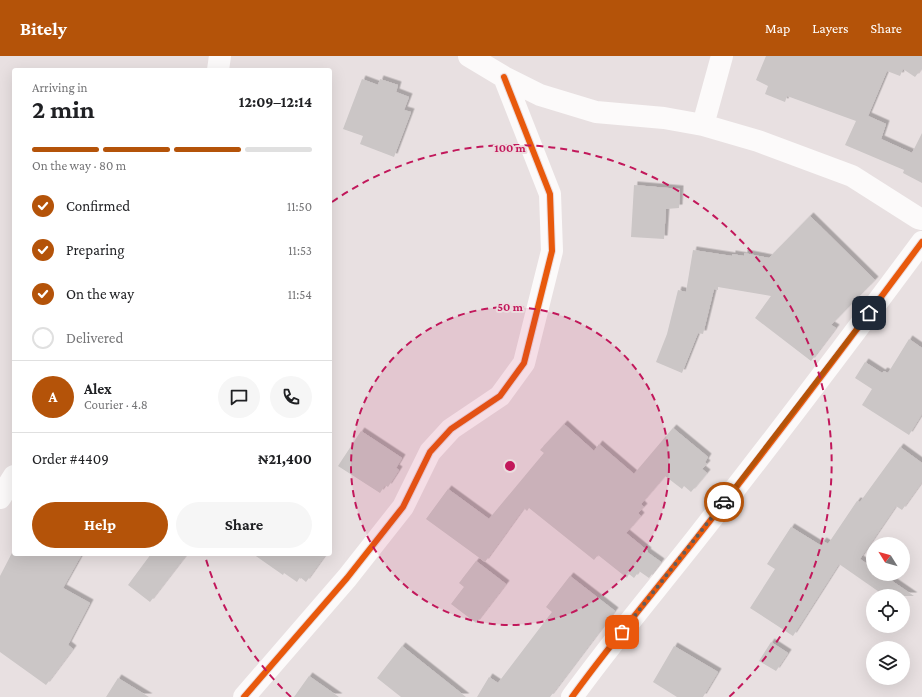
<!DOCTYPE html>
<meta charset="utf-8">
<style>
body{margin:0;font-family:"Crimson Pro",serif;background:#f6f6f6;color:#202124;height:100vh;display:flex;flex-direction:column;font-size:15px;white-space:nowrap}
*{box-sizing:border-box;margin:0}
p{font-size:13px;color:#757577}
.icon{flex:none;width:22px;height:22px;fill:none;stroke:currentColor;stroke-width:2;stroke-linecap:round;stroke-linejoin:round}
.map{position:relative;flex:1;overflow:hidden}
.details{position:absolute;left:12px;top:12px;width:320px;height:488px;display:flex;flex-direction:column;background:#fff;border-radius:4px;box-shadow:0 4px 16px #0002}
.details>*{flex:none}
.needle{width:26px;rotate:307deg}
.fabs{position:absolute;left:866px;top:481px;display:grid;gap:8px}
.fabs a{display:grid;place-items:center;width:44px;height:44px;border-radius:50%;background:#fff;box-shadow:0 4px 16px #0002;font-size:20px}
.pin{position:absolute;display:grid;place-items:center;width:34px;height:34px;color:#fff;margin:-17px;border-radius:8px;box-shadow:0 2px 6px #0006}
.courier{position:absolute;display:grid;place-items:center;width:40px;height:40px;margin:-20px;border:3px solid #b45309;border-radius:50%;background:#fff;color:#222;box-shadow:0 1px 5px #0007}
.summary em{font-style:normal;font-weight:700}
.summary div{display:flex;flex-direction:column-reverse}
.summary{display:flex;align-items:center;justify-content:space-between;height:68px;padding:0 20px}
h1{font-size:26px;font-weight:700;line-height:30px}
.bar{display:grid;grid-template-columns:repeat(4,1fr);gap:6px 4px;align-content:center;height:48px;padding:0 20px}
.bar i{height:5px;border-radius:3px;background:#e0e0e0}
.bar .selected{background:#b45309}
.bar p{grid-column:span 4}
.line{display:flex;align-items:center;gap:10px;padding:0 20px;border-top:1px solid #e0e0e0}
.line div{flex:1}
.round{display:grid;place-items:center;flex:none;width:42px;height:42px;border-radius:21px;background:#f6f6f6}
ol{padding:0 20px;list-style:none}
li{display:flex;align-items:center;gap:12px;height:44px}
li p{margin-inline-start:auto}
li .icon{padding:4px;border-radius:50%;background:#b45309;color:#fff;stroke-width:4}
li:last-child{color:#757577}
li i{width:22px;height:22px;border:2px solid #e0e0e0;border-radius:50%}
.primary-button{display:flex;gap:8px;margin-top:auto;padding:8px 20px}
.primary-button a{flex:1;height:46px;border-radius:24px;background:#b45309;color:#fff;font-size:16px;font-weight:700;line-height:46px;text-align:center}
.primary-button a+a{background:#f6f6f6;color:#202124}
header{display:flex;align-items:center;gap:24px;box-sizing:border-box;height:56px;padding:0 20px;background:#b45309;color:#fff}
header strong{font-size:19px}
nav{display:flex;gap:22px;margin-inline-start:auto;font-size:14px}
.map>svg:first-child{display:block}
.building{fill:#cbc6c6;filter:url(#shadow)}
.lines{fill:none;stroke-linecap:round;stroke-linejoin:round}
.street{stroke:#fcfafa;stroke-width:22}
.cycleway-casing{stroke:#ebdcde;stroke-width:8}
.cycleway{stroke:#e8590c;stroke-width:6}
.done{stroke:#625c5c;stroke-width:4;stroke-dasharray:0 7.2}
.route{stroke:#b45309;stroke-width:5}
.ring{fill:none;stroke:#c2185b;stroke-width:2;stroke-dasharray:7 5}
.centre{fill:#c2185b;stroke:#ebdcde;stroke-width:2}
.ring-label{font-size:12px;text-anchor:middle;font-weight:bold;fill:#c2185b;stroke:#ebdcde;stroke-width:4;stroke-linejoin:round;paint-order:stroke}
</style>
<header>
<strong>Bitely</strong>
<nav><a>Map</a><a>Layers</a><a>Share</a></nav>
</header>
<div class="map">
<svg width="922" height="641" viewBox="0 0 922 641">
<defs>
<filter id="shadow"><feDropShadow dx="3.5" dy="-3.5" stdDeviation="0" flood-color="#0004"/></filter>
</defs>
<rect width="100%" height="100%" fill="#e8e0e1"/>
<path class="building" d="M766 0H922V12L915 21 903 13 900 20 887 15 868 60 886 68 881 83 912 97 922 77V127L903 117 904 114 845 89 856 65 787 40 785 46 765 38 768 30 756 24Z
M362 23 378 29 380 23 398 29 396 36 409 41 404 54 411 56 394 101 360 88 363 80 343 73Z
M634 129 680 133 679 152 666 153 664 183 631 181Z
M810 160 875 224 831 269 836 272 811 305 755 262 771 240 718 231V234L714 233 703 278 698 277 682 317 656 306 667 278 678 234 686 236 693 194 732 200V198L744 200V197L769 202Z
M909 283 922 292V358L909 379 862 349 872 333 855 322 865 306 882 317 884 315 888 317Z
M564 368 594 395 599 388 634 418 673 372 708 401 705 406 707 408 702 413 707 417 691 436 684 430 682 433 665 420 641 448 644 451 638 457 641 460 626 477 648 495 647 496 661 506 649 522 639 515 634 522 629 518 627 522 598 499 594 504 529 452 527 455 524 452 485 506 426 463 448 433 489 463 544 397 540 394Z
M361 375 402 402 396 412 399 414 388 431 385 429 380 437 338 410Z
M900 391 922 407V426L902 454 896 450 860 503 873 512V518H882L914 540H885L839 508 793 580 750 552 775 513 767 508 791 471 820 489 823 485 828 488 857 445 860 446Z
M14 493V498H82L63 532 90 547 68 589 73 593 46 629 0 596V520Z
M151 498H187L150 546 128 529Z
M253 498H326L306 526 300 521 297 526 284 517 283 519Z
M476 505 506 528 476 567 451 548 464 531 459 527Z
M570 520 615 555 550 641H477L489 621 498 627 552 556 546 551Z
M771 586 788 597 776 615 759 605Z
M402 590 466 641H401L377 622Z
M674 590 718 616 703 641H677L653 626Z
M309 620 339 641H294Z
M118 622 149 641H106Z"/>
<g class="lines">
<path class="street" d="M469 0 504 21 540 39 596 56 664 62 703 69 758 85 852 120 918 162 922 163
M218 14 220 0
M703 69 722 0
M0 442 14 420
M244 641 347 522 403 451 430 396 451 373 500 340 524 307 552 195 550 138 504 21
M572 641C611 587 654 536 695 484 772 386 848 286 922 186"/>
<defs>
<path id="cycleway" d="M244 641 347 522 403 451 430 396 451 373 500 340 524 307 552 195 550 138 504 21
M572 641C611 587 654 536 695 484 772 386 848 286 922 186"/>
</defs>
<use href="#cycleway" class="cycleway-casing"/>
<use href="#cycleway" class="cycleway"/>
</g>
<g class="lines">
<path class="done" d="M622 576 724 446"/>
<path class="route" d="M724 446 869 257"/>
</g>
<circle cx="510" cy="410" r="159" fill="#c2185b" fill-opacity=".12"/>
<g class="ring">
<circle cx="510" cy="410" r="159"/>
<path d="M291 641A318 318 0 0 1 205 500M332 146A318 318 0 0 1 729 641"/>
</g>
<circle cx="510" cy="410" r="6" class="centre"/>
<g class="ring-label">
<text x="510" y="96">100 m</text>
<text x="510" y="255">50 m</text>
</g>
</svg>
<div class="fabs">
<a><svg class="needle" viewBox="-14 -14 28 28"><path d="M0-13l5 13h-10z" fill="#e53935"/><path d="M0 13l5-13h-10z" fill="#757577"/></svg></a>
<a><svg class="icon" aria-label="locate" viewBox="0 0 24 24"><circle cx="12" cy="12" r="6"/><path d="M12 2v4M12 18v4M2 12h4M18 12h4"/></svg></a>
<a><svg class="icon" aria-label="layers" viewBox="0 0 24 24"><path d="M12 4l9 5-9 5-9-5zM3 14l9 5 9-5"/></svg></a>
</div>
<div class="pin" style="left:622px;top:576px;background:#ea580c"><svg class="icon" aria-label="bag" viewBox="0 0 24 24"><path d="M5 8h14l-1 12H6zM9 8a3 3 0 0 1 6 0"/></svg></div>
<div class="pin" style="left:869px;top:257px;background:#1f2937"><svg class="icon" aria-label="home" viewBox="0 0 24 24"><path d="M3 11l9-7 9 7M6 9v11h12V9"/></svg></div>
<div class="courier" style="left:724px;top:446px"><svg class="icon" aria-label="car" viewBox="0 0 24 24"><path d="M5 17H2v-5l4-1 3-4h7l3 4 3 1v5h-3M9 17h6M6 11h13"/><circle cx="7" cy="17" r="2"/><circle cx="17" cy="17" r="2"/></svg></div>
<section class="details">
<div class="summary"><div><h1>2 min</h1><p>Arriving in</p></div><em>12:09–12:14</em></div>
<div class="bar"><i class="selected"></i><i class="selected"></i><i class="selected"></i><i></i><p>On the way · 80 m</p></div>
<ol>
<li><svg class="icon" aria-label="check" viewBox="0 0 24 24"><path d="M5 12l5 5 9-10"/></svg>Confirmed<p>11:50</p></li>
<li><svg class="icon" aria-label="check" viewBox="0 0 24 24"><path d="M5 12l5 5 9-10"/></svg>Preparing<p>11:53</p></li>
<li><svg class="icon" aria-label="check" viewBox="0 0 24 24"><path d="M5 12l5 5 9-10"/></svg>On the way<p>11:54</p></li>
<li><i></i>Delivered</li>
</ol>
<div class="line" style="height:72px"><b class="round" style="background:#b45309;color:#fff">A</b><div><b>Alex</b><p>Courier · 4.8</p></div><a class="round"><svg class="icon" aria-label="chat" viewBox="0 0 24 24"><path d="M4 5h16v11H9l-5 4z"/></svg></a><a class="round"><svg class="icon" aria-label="phone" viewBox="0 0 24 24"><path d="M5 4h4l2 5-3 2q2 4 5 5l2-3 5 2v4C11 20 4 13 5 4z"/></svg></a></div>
<div class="line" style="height:52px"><div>Order #4409</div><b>₦21,400</b></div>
<div class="primary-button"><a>Help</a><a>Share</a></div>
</section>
</div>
